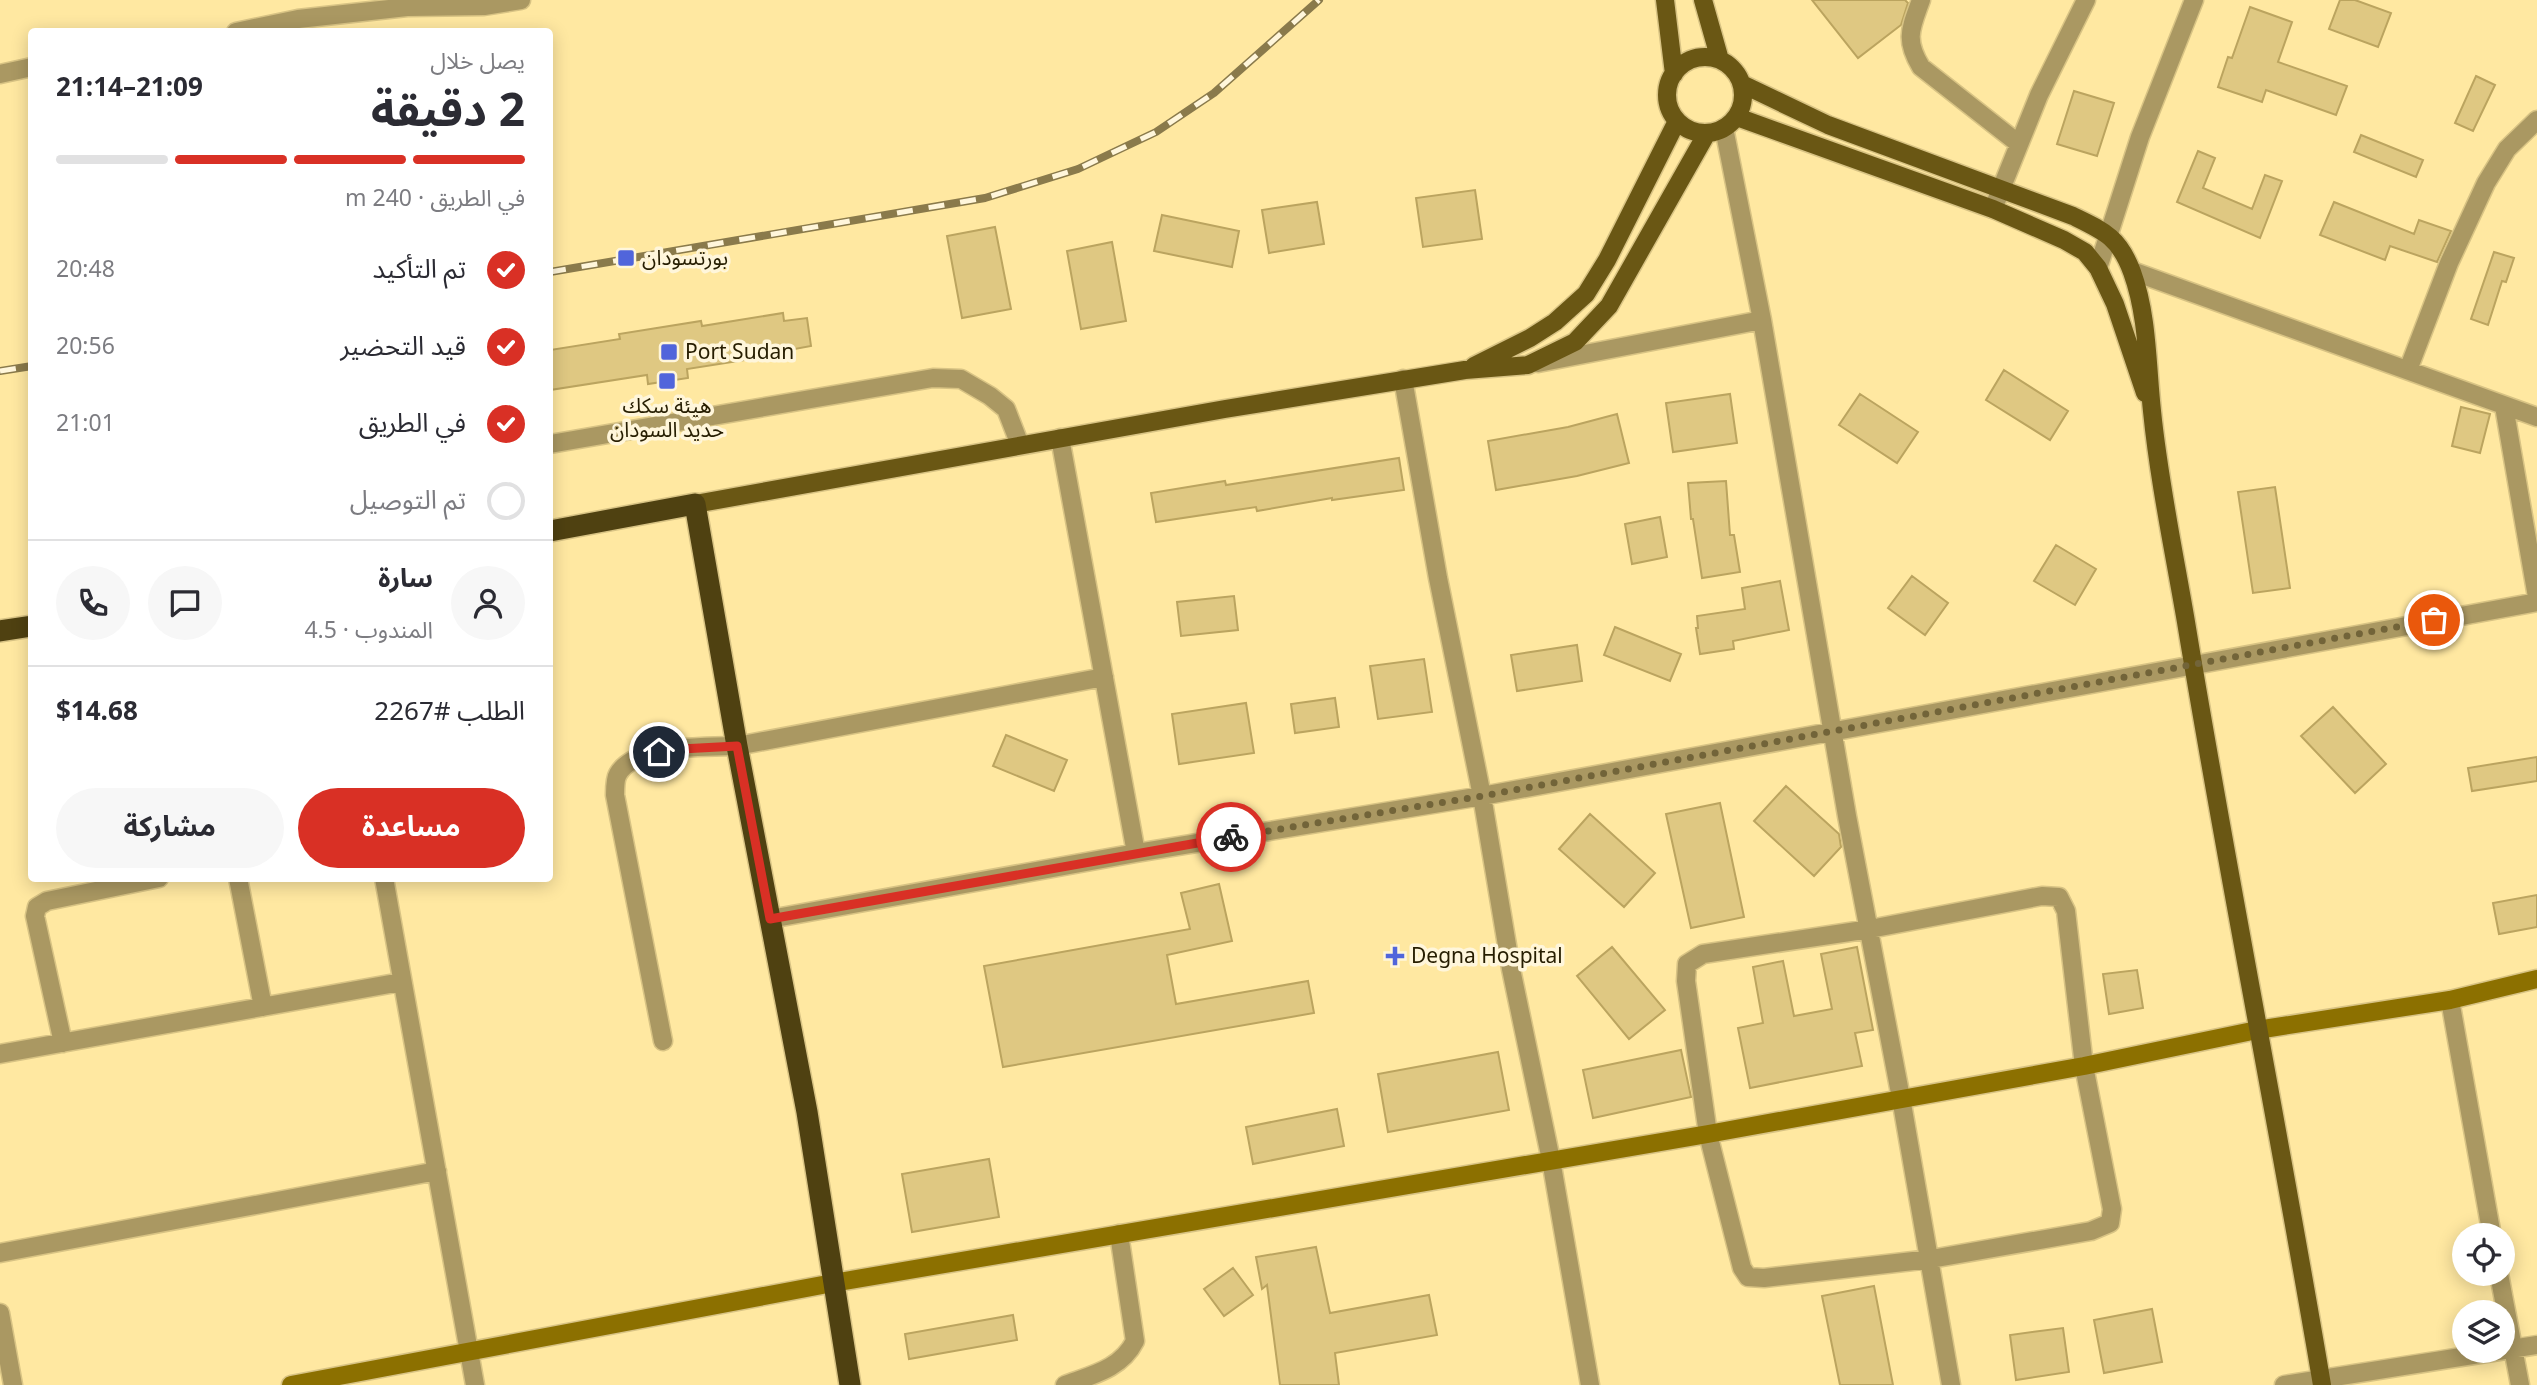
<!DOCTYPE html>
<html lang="ar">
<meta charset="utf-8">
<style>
body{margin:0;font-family:Georgia,"Noto Sans Arabic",serif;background:#f7f7f7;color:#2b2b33;direction:rtl;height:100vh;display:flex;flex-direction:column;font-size:26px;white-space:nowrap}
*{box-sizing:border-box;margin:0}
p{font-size:23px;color:#7c7c81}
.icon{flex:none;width:38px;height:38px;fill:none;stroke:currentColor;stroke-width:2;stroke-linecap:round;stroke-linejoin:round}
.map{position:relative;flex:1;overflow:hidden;direction:ltr}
.sheet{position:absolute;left:28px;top:28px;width:525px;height:854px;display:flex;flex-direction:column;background:#fff;border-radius:7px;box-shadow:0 4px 18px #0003;direction:rtl}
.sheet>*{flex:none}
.fabs{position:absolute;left:2452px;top:1223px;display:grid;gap:14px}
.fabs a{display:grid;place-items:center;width:63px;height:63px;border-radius:50%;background:#fff;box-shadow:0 4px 18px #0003;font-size:35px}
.pin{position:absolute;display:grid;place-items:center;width:60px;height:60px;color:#fff;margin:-30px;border:4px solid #fff;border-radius:50%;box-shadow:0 2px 7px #0007}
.courier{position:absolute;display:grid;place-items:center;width:70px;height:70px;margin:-35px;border:5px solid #d93025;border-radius:50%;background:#fff;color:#222;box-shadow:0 2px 9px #0007}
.headline em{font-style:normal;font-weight:700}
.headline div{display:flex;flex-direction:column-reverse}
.headline{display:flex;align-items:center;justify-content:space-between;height:119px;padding:0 28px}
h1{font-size:46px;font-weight:700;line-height:52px}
.bar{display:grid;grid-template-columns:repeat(4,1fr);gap:10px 7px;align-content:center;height:84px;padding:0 28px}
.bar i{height:9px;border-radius:5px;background:#e1e1e2}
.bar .active{background:#d93025}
.bar p{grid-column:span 4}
.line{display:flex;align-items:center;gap:18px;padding:0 28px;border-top:2px solid #e1e1e2}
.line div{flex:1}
.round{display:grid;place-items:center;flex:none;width:74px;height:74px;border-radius:37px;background:#f7f7f7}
ol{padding:0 28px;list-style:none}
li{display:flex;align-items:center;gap:21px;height:77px}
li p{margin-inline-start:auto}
li .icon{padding:7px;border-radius:50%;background:#d93025;color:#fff;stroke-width:4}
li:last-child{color:#7c7c81}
li i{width:38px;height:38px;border:4px solid #e1e1e2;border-radius:50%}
.primary-button{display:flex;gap:14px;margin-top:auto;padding:14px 28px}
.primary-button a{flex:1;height:80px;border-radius:42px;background:#d93025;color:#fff;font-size:28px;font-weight:700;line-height:80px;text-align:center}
.primary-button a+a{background:#f7f7f7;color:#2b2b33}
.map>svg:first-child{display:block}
.building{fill:#dfc882;stroke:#bba45f;stroke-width:2}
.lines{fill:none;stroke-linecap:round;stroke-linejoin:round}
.street-casing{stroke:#d8c384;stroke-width:21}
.secondary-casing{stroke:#d8c384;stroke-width:21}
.primary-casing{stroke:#d8c384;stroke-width:21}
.highway-casing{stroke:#d8c384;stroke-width:24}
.street{stroke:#aa9862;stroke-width:18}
.secondary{stroke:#8c7000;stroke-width:18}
.primary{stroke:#6a5714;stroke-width:18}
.highway{stroke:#4f4111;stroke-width:21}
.rail-casing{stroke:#8a7a4b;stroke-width:8}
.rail{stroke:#fff6db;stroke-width:5;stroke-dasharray:16;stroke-linecap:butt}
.done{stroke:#726439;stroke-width:7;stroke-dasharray:0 12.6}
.route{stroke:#d93025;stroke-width:9}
.poi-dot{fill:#5165db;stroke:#fff6db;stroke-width:2.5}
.labels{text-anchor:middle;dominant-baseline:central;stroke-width:7;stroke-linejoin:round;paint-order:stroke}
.poi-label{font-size:21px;fill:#261d01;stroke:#fff6db;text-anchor:start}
</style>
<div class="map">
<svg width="2537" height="1385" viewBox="0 0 2537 1385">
<rect width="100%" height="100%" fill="#ffe8a1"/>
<path class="building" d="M1812 0H1905L1908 3 1901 25 1858 58Z
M2340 0H2355L2391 13 2378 47 2329 29Z
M2250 7 2292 22 2278 62 2347 86 2336 115 2266 90 2262 102 2218 87 2228 57 2232 58Z
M2476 76 2495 85 2473 131 2455 123Z
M2074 91 2114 103 2097 156 2057 144Z
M2361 135 2423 160 2416 177 2354 152Z
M2198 151 2215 158 2203 188 2252 209 2265 175 2282 181 2260 238 2177 202Z
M1475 190 1482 239 1423 247 1416 198Z
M1317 202 1324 244 1269 253 1262 210Z
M2334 202 2414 234 2419 220 2451 231 2437 262 2390 246 2385 260 2320 235Z
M1162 215 1239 231 1232 267 1154 251Z
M995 227 1011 309 962 318 947 236Z
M1112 242 1126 321 1081 329 1067 251Z
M2494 252 2514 258 2506 282 2502 281 2488 325 2471 319Z
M783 313 784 321 807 318 811 346 789 350V353L687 369 688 378 648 384 647 375 550 390V350L620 339 619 334 701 321 702 326Z
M2004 370 2068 411 2050 440 1986 400Z
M1730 394 1737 443 1673 452 1666 403Z
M1860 394 1918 432 1897 463 1839 425Z
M2461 407 2490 414 2480 453 2452 446Z
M1617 414 1629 463 1577 476 1496 490 1488 441 1568 427Z
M1399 458 1404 490 1332 500V498L1257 511 1256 507 1156 522 1151 493 1225 481 1226 485Z
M1726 481 1730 535H1734L1740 572 1702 578 1693 519H1691L1688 483Z
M2275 487 2290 588 2253 593 2238 492Z
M1660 517 1667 557 1632 564 1625 524Z
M2056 545 2096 569 2075 605 2034 581Z
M1912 576 1948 603 1925 635 1888 608Z
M1780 581 1789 630 1733 641 1734 649 1700 654 1696 628H1698L1697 616 1745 609 1742 588Z
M1234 596 1238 630 1181 636 1177 602Z
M1615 627 1681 654 1670 681 1604 655Z
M1577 645 1582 681 1517 691 1511 655Z
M1424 659 1432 712 1378 719 1370 666Z
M1335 698 1339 727 1295 733 1291 704Z
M1246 703 1254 753 1179 764 1172 714Z
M2333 707 2386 764 2355 793 2301 736Z
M1006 735 1067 760 1054 791 993 766Z
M2537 757V781L2472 791 2468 768Z
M1786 786 1839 834 1841 847 1814 876 1754 821Z
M1720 803 1744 917 1691 928 1666 814Z
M1590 814 1655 873 1624 907 1559 849Z
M1219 884 1232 941 1167 955 1176 1004 1308 981 1314 1013 1003 1067 984 966 1190 929 1181 893Z
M2537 895V927L2499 934 2493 903Z
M1612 947 1665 1010 1629 1039 1577 976Z
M1857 947 1873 1030 1855 1033 1862 1066 1750 1088 1738 1028 1763 1023 1753 967 1783 961 1794 1016 1832 1009 1821 954Z
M2137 970 2143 1008 2109 1014 2103 974Z
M1681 1050 1691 1097 1593 1118 1583 1070Z
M1498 1052 1509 1110 1388 1132 1378 1074Z
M1337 1109 1344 1146 1253 1164 1246 1127Z
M989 1159 999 1217 912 1232 902 1174Z
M1316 1247 1330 1313 1429 1295 1437 1335 1335 1353 1339 1385H1280L1267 1285 1262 1289 1256 1257Z
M1233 1268 1253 1295 1224 1316 1204 1289Z
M1874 1286 1893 1385H1840L1822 1296Z
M2152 1309 2162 1362 2104 1373 2094 1320Z
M1013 1315 1017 1340 909 1359 905 1334Z
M2063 1328 2069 1372 2016 1380 2010 1335Z"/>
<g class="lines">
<defs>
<path id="street" d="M1921 0C1911 28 1904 39 1921 67L2019 144
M236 32 298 19 407 7 484 6 521 0
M0 74 32 67
M1724 128 1762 320 1847 816 1901 1098 1951 1385
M1993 209 2039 95 2086 0
M2098 268 2140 137 2194 0
M2132 271 2537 417
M1538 363 1762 320
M2408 370 2449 263 2486 183 2507 149 2537 120
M1403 379 1438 578 1482 796 1511 969 1551 1160 1590 1385
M2504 406 2537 597
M1060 438 1136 853
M550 444 933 378 961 379 990 396 1006 409 1020 445
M238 878 263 1007
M384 878 475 1385
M2042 896 2059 897 2066 911 2084 1066 2112 1209 2110 1223 2091 1231 1931 1259 1764 1278 1748 1277 1742 1268 1708 1134 1686 981 1687 964 1703 954 1870 929Z
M770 919 1136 853 1482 796 2537 602
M2450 1000 2492 1236
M663 1041 615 795C615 788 615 779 618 774 635 744 707 747 737 746L1104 677
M63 1043 35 916 37 907 47 901 159 878
M0 1054 401 982
M0 1253 437 1171
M2499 1274 2520 1385
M0 1313 13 1385
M1065 1385C1092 1375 1121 1369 1135 1341L1119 1234
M2284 1385 2537 1345"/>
<path id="secondary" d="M291 1385 833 1283 1708 1134 2084 1066 2257 1030 2450 1000 2537 979"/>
<path id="primary" d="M1665 0 1674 74
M1703 0 1720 60
M1667 95a38 38 0 1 1 76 0a38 38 0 1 1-76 0Z
M1742 84 1828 125 2073 216C2104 231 2119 237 2132 272 2148 316 2147 365 2152 411 2159 481 2174 552 2186 622 2228 877 2279 1130 2322 1385
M1737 117 1993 209 2064 240 2085 252 2098 268 2115 304 2145 393
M1474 366 1530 338 1555 322 1586 294 1607 260 1677 121
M695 504 1225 409 1465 370 1528 365 1575 342 1609 306 1707 133"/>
<path id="highway" d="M550 531 695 504 737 746 807 1112 850 1385
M0 631 32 626"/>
</defs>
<use href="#street" class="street-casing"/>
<use href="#secondary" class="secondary-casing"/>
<use href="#primary" class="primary-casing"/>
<use href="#highway" class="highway-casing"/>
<use href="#street" class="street"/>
<use href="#secondary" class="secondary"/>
<use href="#primary" class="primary"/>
<use href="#highway" class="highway"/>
<defs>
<path id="rail" d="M550 272 985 198 1078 169 1156 132 1214 93 1319 0
M0 371 32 366"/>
</defs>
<use href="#rail" class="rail-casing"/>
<use href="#rail" class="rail"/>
</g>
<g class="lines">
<path class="done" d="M1231 837 1482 796 2434 620"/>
<path class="route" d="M659 752 681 749 737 746 770 919 1231 837"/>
</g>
<g class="poi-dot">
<rect x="617" y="249" width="18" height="18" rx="3.5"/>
<rect x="660" y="343" width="18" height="18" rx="3.5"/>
<rect x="658" y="372" width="18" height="18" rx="3.5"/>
<path d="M1391.5 945.5h7v7h7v7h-7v7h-7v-7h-7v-7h7z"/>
</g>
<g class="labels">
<g class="poi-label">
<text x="642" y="258">بورتسودان</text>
<text x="685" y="352">Port Sudan</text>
<text x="667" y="406" text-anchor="middle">هيئة سكك<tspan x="667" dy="24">حديد السودان</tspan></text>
<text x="1411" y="956">Degna Hospital</text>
</g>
</g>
</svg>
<div class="fabs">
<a><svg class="icon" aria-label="locate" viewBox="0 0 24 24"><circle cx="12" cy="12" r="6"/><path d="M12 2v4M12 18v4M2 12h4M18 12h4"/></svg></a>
<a><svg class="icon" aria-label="layers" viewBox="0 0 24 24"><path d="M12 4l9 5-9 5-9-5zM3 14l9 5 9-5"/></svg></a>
</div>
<div class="pin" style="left:2434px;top:620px;background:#ea580c"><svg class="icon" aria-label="bag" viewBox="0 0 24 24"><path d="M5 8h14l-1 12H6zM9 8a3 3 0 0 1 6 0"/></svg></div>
<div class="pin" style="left:659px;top:752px;background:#1f2937"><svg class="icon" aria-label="home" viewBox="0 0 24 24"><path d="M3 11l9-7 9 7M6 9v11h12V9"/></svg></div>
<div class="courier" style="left:1231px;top:837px"><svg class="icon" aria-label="bike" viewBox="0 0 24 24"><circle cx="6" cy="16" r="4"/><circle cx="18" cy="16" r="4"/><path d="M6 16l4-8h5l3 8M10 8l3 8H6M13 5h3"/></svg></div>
<section class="sheet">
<div class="headline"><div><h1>2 دقيقة</h1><p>يصل خلال</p></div><em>21:09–21:14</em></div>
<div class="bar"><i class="active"></i><i class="active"></i><i class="active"></i><i></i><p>في الطريق · 240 m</p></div>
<ol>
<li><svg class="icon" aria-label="check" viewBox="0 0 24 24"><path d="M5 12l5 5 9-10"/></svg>تم التأكيد<p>20:48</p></li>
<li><svg class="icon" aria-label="check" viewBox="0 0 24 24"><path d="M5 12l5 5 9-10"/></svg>قيد التحضير<p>20:56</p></li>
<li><svg class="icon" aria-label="check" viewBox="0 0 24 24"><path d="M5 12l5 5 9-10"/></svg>في الطريق<p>21:01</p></li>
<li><i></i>تم التوصيل</li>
</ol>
<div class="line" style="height:126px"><a class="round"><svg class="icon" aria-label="person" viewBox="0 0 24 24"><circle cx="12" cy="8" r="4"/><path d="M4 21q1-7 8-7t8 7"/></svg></a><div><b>سارة</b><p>المندوب · 4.5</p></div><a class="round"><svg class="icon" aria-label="chat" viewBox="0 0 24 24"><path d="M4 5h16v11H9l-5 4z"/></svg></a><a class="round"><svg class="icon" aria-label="phone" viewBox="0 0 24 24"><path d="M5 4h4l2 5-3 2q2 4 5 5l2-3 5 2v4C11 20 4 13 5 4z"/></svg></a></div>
<div class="line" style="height:91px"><div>الطلب #2267</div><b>$14.68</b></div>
<div class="primary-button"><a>مساعدة</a><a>مشاركة</a></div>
</section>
</div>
